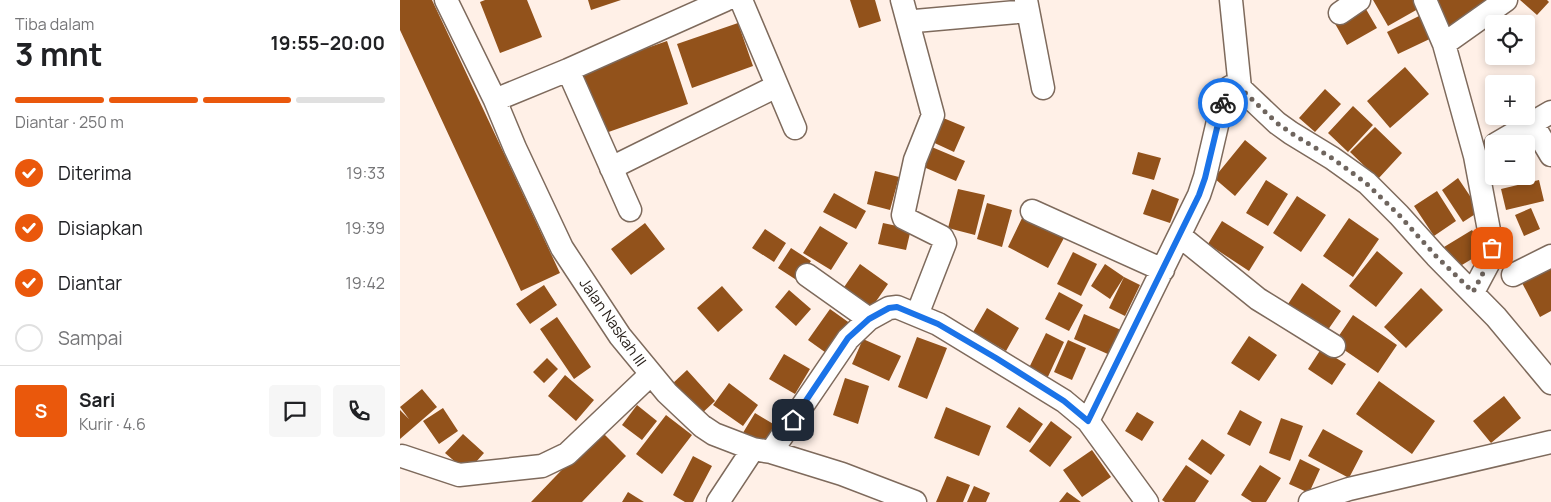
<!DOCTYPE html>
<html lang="id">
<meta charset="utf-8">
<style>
body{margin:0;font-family:Manrope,sans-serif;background:#f6f6f6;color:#202124;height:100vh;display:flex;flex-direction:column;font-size:19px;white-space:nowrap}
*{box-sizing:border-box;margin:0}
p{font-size:16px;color:#757577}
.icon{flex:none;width:28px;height:28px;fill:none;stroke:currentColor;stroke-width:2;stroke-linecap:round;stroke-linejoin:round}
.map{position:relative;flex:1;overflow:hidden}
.side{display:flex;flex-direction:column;background:#fff;width:400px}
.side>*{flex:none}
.tools{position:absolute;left:1085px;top:15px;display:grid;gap:10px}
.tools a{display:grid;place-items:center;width:50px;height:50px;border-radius:5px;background:#fff;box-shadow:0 2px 8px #0003;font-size:25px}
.pin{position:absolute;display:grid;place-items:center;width:42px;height:42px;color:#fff;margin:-21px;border-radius:10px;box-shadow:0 2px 8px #0006}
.courier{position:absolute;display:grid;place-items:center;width:50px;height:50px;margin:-25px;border:4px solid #1a73e8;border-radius:50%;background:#fff;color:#222;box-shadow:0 1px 6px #0007}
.headline em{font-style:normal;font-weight:700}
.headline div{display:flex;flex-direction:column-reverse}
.headline{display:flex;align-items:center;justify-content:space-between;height:85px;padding:0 15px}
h1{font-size:32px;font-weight:700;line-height:38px}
.bar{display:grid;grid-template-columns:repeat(4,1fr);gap:8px 5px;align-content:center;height:60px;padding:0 15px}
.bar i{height:6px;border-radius:4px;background:#e0e0e0}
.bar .selected{background:#ea580c}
.bar p{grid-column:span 4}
.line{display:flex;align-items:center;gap:12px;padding:0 15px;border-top:1px solid #e0e0e0}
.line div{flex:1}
.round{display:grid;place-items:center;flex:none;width:52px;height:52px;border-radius:5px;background:#f6f6f6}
ol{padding:0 15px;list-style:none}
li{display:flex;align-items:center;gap:15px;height:55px}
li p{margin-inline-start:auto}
li .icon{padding:5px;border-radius:50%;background:#ea580c;color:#fff;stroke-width:4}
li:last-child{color:#757577}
li i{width:28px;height:28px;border:2px solid #e0e0e0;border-radius:50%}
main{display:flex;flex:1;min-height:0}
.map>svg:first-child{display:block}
.building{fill:#92521b}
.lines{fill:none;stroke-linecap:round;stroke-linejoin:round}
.minor-casing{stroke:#7e6a5c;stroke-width:25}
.minor{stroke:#fff;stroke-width:22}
.done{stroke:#6f655e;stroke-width:5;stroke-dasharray:0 9}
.route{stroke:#1a73e8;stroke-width:6}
.labels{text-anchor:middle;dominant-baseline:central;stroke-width:5;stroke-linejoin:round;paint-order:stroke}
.street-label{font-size:15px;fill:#221a14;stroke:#fff}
</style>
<main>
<section class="side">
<div class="headline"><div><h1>3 mnt</h1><p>Tiba dalam</p></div><em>19:55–20:00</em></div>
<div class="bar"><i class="selected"></i><i class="selected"></i><i class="selected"></i><i></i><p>Diantar · 250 m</p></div>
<ol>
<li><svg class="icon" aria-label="check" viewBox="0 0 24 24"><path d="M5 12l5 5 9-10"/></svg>Diterima<p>19:33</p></li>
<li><svg class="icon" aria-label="check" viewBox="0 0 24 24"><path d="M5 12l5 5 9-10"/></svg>Disiapkan<p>19:39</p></li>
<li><svg class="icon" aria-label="check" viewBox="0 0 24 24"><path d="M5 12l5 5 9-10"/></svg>Diantar<p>19:42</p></li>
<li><i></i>Sampai</li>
</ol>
<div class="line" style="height:90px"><b class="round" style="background:#ea580c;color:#fff">S</b><div><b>Sari</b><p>Kurir · 4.6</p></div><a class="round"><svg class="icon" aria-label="chat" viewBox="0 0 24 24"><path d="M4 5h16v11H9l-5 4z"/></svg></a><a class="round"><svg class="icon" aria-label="phone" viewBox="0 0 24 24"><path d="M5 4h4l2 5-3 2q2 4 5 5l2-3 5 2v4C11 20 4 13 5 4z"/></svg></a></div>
</section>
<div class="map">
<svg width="1151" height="502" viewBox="0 0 1151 502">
<rect width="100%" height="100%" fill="#fff0e7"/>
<path class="building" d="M0 0H32L160 273 121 291 0 30Z
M85 0H127L142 37 100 53 80 2Z
M188 0H221L191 10Z
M450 0H475L481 21 459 28Z
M973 0H1013L1018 9 988 26Z
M1036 0H1086L1089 5 1053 32 1031 4Z
M1120 0H1147L1149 2 1137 15Z
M963 4 977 28 947 45 933 20Z
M1025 13 1036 36 998 54 987 32Z
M338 23 353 66 292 88 277 44Z
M267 41 288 104 200 135 178 72Z
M1005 67 1029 94 990 128 967 101Z
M925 89 941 104 915 132 899 118Z
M953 106 973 125 948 152 928 133Z
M536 115 565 127 554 152 526 139Z
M975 127 1002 153 978 179 950 152Z
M845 140 867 158 835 196 814 178Z
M527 145 565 161 556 181 519 165Z
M738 152 761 158 754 180 732 174Z
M475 171 499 177 490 210 467 204Z
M1058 178 1080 211 1063 222 1042 190Z
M866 180 888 194 868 226 846 213Z
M1139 180 1144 201 1106 210 1101 189Z
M558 189 585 195 575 235 548 228Z
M752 189 779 199 770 223 743 214Z
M1037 191 1056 221 1034 236 1014 206Z
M434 193 466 211 456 229 423 212Z
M897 196 926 215 901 252 873 233Z
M587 203 612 210 602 247 577 239Z
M1131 208 1140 229 1124 236 1115 215Z
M624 214 665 236 648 268 608 247Z
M949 218 979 239 953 277 923 256Z
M822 221 864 247 849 271 808 244Z
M245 223 265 249 231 275 211 249Z
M483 223 511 229 506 250 478 244Z
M420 226 448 243 431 270 403 253Z
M365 229 386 243 374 262 352 248Z
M1072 230 1085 251 1057 268 1044 247Z
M391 248 411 261 398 281 378 268Z
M977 251 1003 273 976 307 949 286Z
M673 252 697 264 681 296 657 284Z
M1151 263V311L1140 317 1120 279Z
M460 264 488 284 468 313 440 293Z
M705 264 724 277 710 299 691 286Z
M724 277 740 285 725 316 709 308Z
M902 283 941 311 923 337 884 310Z
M144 285 157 305 130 324 116 304Z
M322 286 343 310 318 332 297 308Z
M1021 288 1043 310 1006 348 984 327Z
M389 290 411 309 396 326 375 307Z
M659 292 683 305 669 331 645 319Z
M587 308 619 328 606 351 573 332Z
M430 309 451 324 429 355 408 340Z
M684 314 721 330 710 355 674 339Z
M953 315 997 345 978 373 934 343Z
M157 317 191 367 174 379 140 329Z
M646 333 664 342 646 381 627 372Z
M849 336 877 355 859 381 831 363Z
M517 337 547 348 527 399 498 387Z
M463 339 501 356 489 381 452 364Z
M668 340 686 348 672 380 654 372Z
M921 349 946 364 932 385 908 369Z
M384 354 410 369 395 394 369 379Z
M147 358 158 369 144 383 133 372Z
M287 370 315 401 299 416 271 385Z
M165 375 194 400 176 421 148 396Z
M445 378 469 386 458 424 433 415Z
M979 381 1035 421 1012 454 956 414Z
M329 383 358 405 343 426 313 405Z
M22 389 37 407 0 439V410L9 419 0 407Z
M1104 396 1121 418 1091 443 1073 421Z
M237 405 257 421 242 440 222 425Z
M546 407 591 426 579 456 534 438Z
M619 407 643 424 630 443 606 427Z
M43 408 58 431 39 444 23 421Z
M840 410 862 422 850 446 827 434Z
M737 412 754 422 742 441 725 431Z
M355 413 375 425 361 448 341 436Z
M266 415 292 435 262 474 236 454Z
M881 418 903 426 890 461 869 453Z
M651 421 672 437 650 467 629 451Z
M923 429 963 451 949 478 908 456Z
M200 430 226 456 182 502H131Z
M63 434 84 453 67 472 45 453Z
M802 439 825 455 811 475 788 459Z
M692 450 711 477 682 497 663 470Z
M293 456 312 466 293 502H285L273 495Z
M900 459 920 469 909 493 889 484Z
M786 465 809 481 795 502H765L762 500Z
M860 465 881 478 866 502H852L841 495Z
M547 476 570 485 563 502H536Z
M574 486 590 493 586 502H567Z
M228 492 244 502H222Z
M667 492 681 502H659Z"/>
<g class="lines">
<defs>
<path id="minor" d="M46 0 95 100 115 148 162 248 220 336 267 393 302 426 314 434 353 449 371 452 442 474 515 502
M341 0 395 128
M502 0 533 115 515 160 503 215 504 218 542 237 545 243 517 315
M626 0 643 88
M831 0 840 88
M1025 0 1044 44 1075 156 1091 241V256L1089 262 1073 292
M940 13 959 0
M515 21 628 11
M1044 44 1106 0
M168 70 230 210
M95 100 168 70 325 0
M1132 123 1151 155
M1096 144 1151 112
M211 168 377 86
M632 211 763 270
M780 236 858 299 934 346
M407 275 469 319
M1113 275 1151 256
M688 421 799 195 805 177 825 91 830 87 840 88 877 123 891 133 932 158 967 183 999 215 1036 256 1096 317 1151 383
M371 452 448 339 469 319 489 308 497 307 538 324 664 401 688 421 747 502
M2 456 59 475 142 466 167 454 250 375
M318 502 353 449
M910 502 949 489 1151 442"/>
</defs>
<use href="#minor" class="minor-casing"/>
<use href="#minor" class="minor"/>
</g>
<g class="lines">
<path class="done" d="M823 103 827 89 833 86 840 88 877 123 891 133 932 158 966 183 999 215 1036 256 1073 292 1089 262 1092 248"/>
<path class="route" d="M393 420 448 338 469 319 489 308 497 307 538 324 596 358 664 401 688 421 799 195 805 178 823 103"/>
</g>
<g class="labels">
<g class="street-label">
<text transform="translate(213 322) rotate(55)">Jalan Naskah III</text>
</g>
</g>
</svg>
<div class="tools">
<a><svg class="icon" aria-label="locate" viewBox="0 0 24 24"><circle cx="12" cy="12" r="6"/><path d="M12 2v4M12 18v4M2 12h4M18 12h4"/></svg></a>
<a>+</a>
<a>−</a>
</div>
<div class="pin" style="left:1092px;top:248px;background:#ea580c"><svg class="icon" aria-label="bag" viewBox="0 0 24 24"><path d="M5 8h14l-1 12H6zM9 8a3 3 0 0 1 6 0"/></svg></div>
<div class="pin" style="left:393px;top:420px;background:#1f2937"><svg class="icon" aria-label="home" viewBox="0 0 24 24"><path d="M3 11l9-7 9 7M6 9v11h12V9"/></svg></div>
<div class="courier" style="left:823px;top:103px"><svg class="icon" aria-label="bike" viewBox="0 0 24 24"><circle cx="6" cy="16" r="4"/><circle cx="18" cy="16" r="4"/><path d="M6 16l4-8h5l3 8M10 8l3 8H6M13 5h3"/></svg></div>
</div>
</main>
